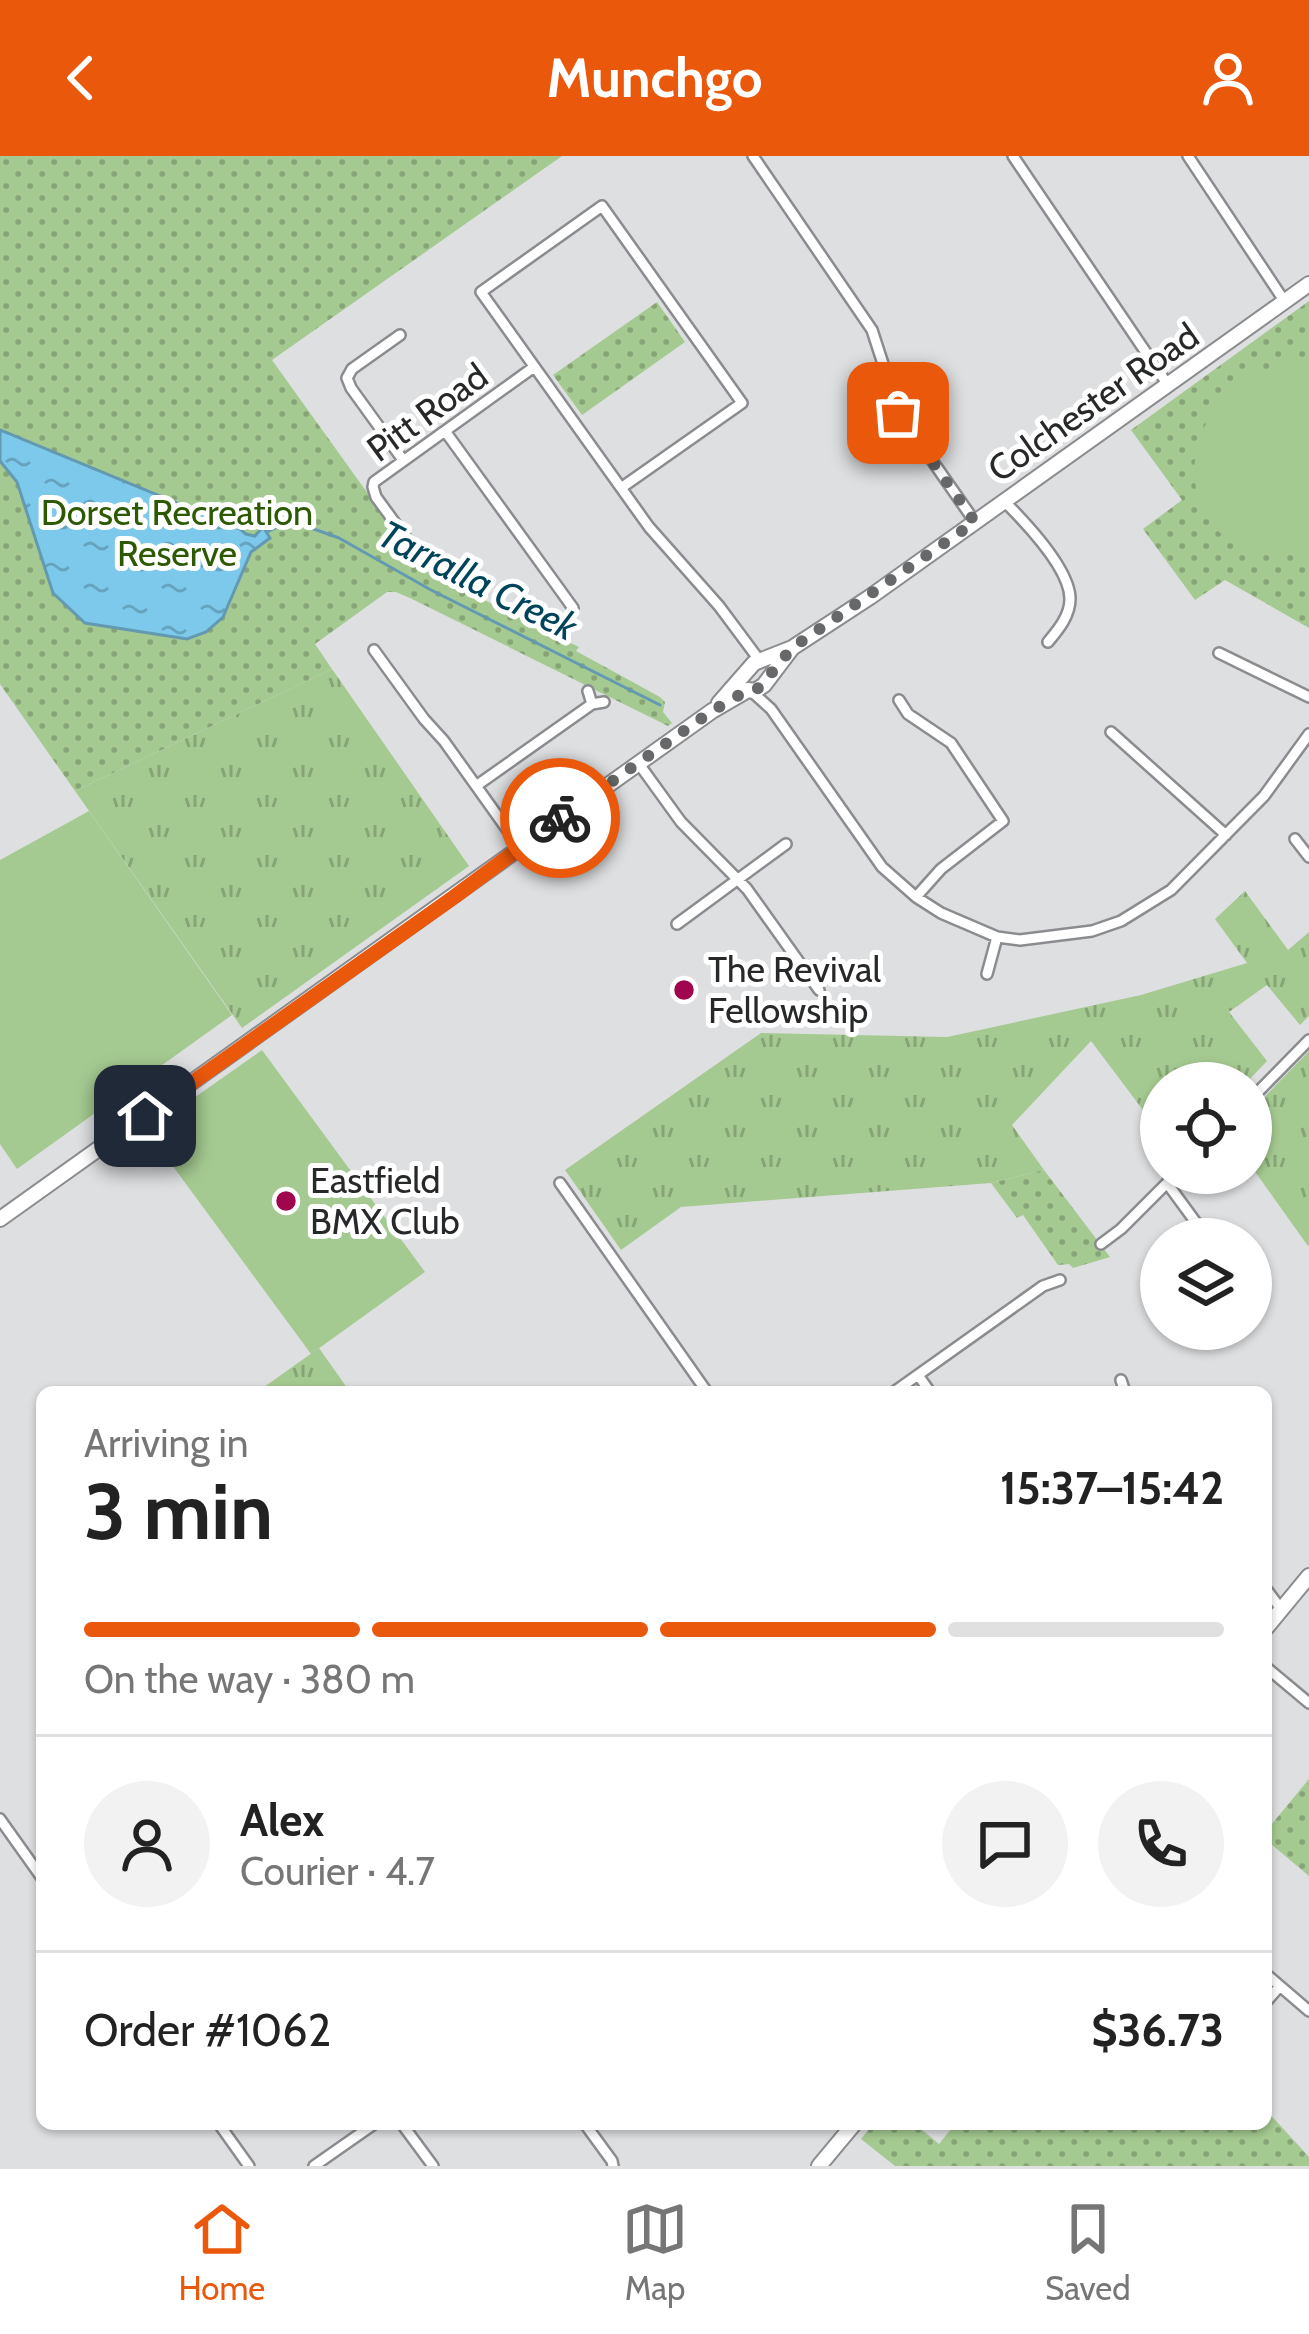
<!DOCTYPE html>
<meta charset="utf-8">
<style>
body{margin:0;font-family:Cabin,sans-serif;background:#f2f2f2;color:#222;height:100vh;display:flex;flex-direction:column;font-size:45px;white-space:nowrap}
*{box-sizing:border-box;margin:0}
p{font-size:39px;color:#767676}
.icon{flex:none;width:66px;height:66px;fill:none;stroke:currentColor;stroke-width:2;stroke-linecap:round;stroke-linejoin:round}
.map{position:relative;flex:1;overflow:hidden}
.drawer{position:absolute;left:36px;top:1230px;width:1236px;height:744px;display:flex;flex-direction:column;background:#fff;border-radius:18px;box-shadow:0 3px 9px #0004}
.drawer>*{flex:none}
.buttons{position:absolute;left:1140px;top:906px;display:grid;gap:24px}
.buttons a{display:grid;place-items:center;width:132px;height:132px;border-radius:50%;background:#fff;box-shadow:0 3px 9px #0004;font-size:60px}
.pin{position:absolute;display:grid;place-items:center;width:102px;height:102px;color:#fff;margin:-51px;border-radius:24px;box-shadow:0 6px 18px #0006}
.courier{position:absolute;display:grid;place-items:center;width:120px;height:120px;margin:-60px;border:9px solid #ea580c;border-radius:50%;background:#fff;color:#222;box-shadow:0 3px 15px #0007}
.summary em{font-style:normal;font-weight:700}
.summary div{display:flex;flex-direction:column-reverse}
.summary{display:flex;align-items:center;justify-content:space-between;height:204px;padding:0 48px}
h1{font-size:78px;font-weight:700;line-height:90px}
.bar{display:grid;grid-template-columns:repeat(4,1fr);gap:18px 12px;align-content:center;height:144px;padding:0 48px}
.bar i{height:15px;border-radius:9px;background:#e0e0e0}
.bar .on{background:#ea580c}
.bar p{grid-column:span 4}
.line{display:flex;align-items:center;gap:30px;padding:0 48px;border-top:3px solid #e0e0e0}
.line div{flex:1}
.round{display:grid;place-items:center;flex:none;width:126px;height:126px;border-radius:63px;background:#f2f2f2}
header{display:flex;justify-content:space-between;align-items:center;height:156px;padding:0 48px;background:#ea580c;color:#fff;font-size:54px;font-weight:700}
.tab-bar{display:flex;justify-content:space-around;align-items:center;height:168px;border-top:3px solid #e0e0e0;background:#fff;font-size:33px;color:#767676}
.tab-bar a{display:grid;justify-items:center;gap:6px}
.tab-bar .on{color:#ea580c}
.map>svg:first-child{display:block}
.grass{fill:url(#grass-tufts)}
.park{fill:url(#park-dots)}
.pitch{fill:#a5ca91}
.water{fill:url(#water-ripples);stroke:#6399b1;stroke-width:3}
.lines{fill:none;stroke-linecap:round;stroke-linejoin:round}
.stream{stroke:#6399b1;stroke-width:3}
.minor-casing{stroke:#8b8c8f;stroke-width:14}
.secondary-casing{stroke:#8b8c8f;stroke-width:18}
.minor{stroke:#fff;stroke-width:9}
.secondary{stroke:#fff;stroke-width:14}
.done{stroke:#676869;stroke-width:12;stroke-dasharray:0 21.6}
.route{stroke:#ea580c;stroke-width:15}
.poi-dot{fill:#9f064e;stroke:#fff;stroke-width:4.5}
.labels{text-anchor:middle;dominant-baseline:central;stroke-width:10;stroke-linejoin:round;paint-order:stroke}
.street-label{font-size:36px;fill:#272829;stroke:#fff}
.park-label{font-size:36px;fill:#2c5901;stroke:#fff}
.poi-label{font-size:36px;fill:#272829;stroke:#fff;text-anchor:start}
.water-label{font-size:39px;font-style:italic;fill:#00445c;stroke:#fff}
</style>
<header><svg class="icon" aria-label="back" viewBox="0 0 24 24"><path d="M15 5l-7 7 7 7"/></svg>Munchgo<svg class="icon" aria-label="person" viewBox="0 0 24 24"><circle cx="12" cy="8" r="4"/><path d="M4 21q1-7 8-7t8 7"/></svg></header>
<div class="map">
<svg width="1309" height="2010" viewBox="0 0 1309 2010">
<defs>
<pattern id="grass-tufts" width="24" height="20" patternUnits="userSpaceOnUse" patternTransform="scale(3)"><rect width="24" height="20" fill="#a5ca91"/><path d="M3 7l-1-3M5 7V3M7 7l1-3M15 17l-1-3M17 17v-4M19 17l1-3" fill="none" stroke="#86a476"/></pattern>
<pattern id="park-dots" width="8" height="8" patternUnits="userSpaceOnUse" patternTransform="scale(3)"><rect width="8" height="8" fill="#a5ca91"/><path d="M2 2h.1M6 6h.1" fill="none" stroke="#86a476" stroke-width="1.8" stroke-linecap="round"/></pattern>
<pattern id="water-ripples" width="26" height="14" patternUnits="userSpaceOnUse" patternTransform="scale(3)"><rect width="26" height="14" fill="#7dc9eb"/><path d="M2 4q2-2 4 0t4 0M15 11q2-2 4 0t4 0" fill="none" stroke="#66a3be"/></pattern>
</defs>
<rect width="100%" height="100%" fill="#dedfe1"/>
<path class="grass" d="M332 513 469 710 242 872 75 635Z
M1245 735 1288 794 1309 776V860L1300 869 1267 829 1229 856 1267 905 1246 927H1161V978L1091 885 1012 969 1044 1014 991 1027 681 1051 621 1094 565 1014 761 877 947 881 1141 839 1247 807 1215 763Z
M1309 895V1089L1308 1090 1251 1010V955Z
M319 1192 350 1236H257Z"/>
<path class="park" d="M0 0H562L272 204 422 413 579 491 576 495 660 541 665 546 663 556 672 567 668 570 412 443 396 436H387L315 488 332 513 75 635 0 528Z
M1309 145V472L1225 424 1195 444 1143 373 1182 344 1131 274Z
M657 146 685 186 582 259 553 219Z
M1044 1014 1110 1101 1073 1112 1069 1108 1058 1109 1023 1059 1017 1062 991 1027Z
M1309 1623V1720L1266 1684V1675Z
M1266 1954 1309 2001V2010H895L861 1983 873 1968H915L939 1988 955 1968H1266Z"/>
<path class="pitch" d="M1292 205 1309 206V395C1165 424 1154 235 1292 205Z
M89 655 232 859 17 1013 0 988V704Z
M262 894 425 1116 311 1198 147 975Z"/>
<path class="water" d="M0 274 240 373 246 378 255 380 263 371 270 382 251 396 223 461 206 476 187 483 85 467 53 437 17 326 0 305Z"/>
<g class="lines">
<path class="stream" d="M267 376 282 369 297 367 339 382 431 434 660 549"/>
<defs>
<path id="minor" d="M753 0 872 174 899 257 975 366
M1013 0 1168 229
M1188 0 1285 146
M400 179 352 213 347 222 351 232 403 304
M445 275 573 452
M621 332 742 247 602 50 481 136 649 371 719 450 760 505
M1004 345C1025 366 1070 413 1070 443 1070 460 1058 474 1048 486
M432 404 417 397 376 341 373 331 374 326 534 211
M374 494 424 563 444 585 519 690
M1219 497 1309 541
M588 535 592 548 604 546
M751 535 771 553 882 711 916 741 941 757 997 781 1020 784 1092 775 1121 765 1171 734 1264 640 1309 578
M899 544 908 558 951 587 1003 665 941 713 916 741
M1111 576 1226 679
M639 608 681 666 747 733 819 834
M476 630 592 548
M1295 683 1309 701
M677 768 786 688
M987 818 997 781
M1251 943 1309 884
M560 1027 707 1236
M1167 1027 1208 1083
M1101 1088 1121 1073 1177 1017
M918 1219 930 1236
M1121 1224 1125 1236
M894 1236 1043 1130 1060 1124
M1266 1433 1281 1453
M1266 1511 1309 1547
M0 1663 42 1722
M1266 1818 1309 1855
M1266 1846 1280 1830
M219 1968 249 2010
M402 1968 433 2010
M585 1968 612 2005 613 2010
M314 2010 374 1968"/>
<path id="secondary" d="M719 547 754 507 792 492 870 441 1309 128
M0 1063 712 555 748 534 755 535 764 529 792 492
M1266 1472 1309 1420
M819 2010 854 1968"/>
</defs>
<use href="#minor" class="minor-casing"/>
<use href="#secondary" class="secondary-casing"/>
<use href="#minor" class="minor"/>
<use href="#secondary" class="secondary"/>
</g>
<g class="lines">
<path class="done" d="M560 662 712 555 748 534 759 532 792 492 975 366 898 257"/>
<path class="route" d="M145 960 454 741 560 662"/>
</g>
<g class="poi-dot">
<circle cx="684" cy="834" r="12"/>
<circle cx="286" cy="1045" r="12"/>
</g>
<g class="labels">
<g class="street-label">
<text transform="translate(1093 246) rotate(-35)">Colchester Road</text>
<text transform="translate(427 256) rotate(-36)">Pitt Road</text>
</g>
<g class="park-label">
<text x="177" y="356">Dorset Recreation<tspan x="177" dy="41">Reserve</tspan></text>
</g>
<g class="poi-label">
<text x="708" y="813">The Revival<tspan x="708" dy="41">Fellowship</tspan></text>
<text x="310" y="1024">Eastfield<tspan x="310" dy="41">BMX Club</tspan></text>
</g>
<g class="water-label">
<text transform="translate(478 424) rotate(27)">Tarralla Creek</text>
</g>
</g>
</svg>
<div class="buttons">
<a><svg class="icon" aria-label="locate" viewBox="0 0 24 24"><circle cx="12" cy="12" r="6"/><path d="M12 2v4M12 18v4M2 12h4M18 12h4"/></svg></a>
<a><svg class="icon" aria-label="layers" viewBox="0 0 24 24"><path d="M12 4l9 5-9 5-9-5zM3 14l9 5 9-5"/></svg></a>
</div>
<div class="pin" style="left:898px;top:257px;background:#ea580c"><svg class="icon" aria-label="bag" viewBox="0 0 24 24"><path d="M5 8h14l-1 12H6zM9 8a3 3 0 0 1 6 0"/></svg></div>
<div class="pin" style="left:145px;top:960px;background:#1f2937"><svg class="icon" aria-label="home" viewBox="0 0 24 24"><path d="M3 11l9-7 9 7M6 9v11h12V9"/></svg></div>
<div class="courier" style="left:560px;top:662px"><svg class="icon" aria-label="bike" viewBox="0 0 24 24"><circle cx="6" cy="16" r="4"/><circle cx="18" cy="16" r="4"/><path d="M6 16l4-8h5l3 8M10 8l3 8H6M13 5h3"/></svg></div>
<section class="drawer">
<div class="summary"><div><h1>3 min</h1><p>Arriving in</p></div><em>15:37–15:42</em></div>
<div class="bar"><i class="on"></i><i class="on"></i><i class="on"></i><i></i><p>On the way · 380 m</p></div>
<div class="line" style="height:216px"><a class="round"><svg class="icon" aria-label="person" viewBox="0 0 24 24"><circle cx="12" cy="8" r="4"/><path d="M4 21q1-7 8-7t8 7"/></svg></a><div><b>Alex</b><p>Courier · 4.7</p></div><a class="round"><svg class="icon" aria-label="chat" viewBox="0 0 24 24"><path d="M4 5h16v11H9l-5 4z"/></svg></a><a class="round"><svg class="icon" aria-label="phone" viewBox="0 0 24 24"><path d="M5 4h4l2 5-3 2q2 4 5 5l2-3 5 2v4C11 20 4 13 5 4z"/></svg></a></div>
<div class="line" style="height:156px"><div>Order #1062</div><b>$36.73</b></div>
</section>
</div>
<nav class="tab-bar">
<a class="on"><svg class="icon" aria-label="home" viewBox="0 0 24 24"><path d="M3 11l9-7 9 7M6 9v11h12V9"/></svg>Home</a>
<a><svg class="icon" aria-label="map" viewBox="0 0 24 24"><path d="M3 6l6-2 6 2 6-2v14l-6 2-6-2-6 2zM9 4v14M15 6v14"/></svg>Map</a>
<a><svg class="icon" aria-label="saved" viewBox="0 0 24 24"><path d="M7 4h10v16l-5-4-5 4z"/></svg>Saved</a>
</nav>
